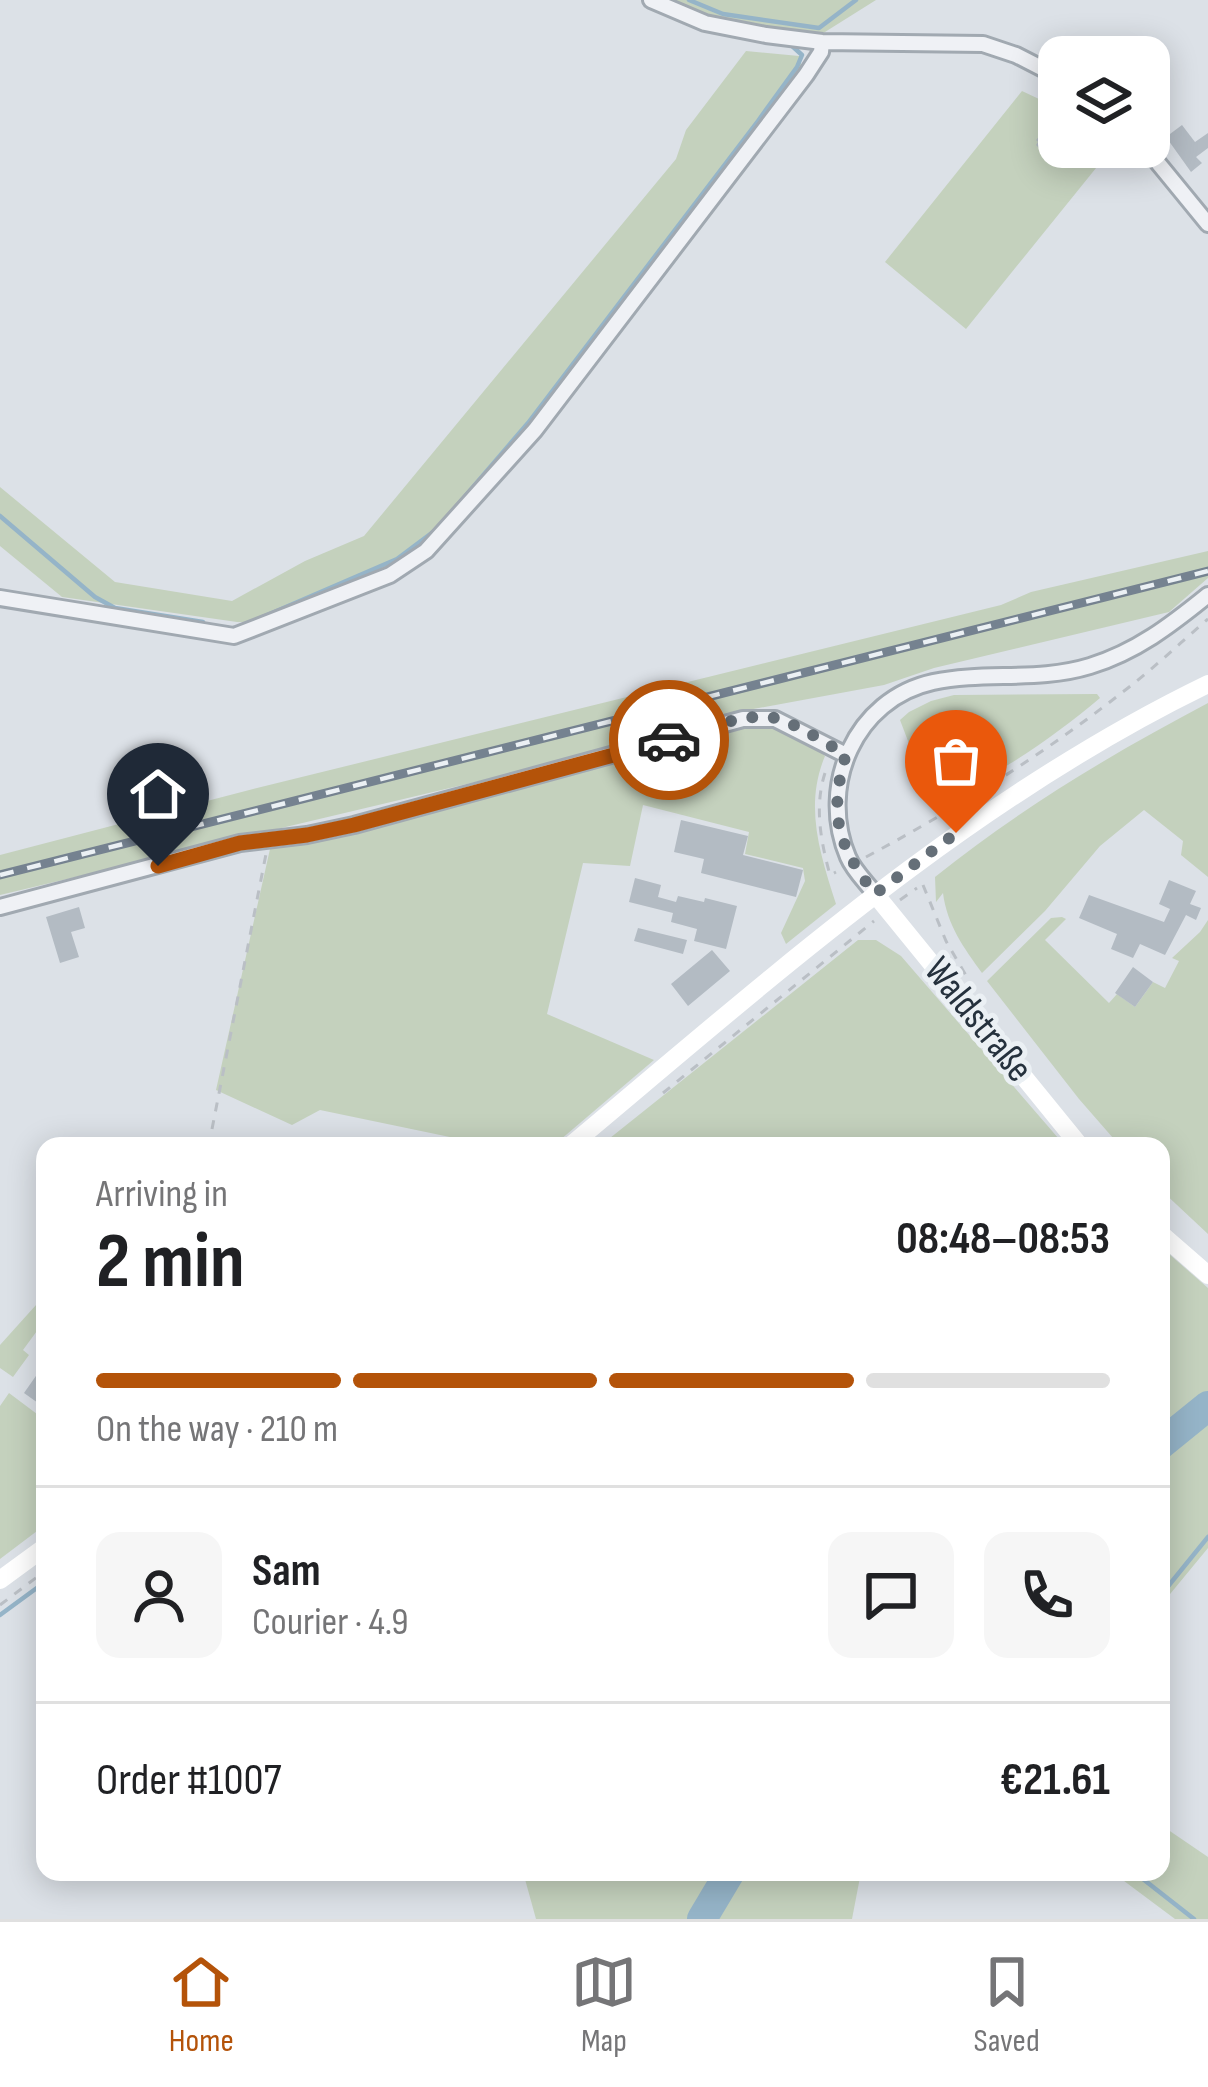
<!DOCTYPE html>
<meta charset="utf-8">
<style>
body{margin:0;font-family:"Sofia Sans Condensed",sans-serif;background:#f6f6f6;color:#202124;height:100vh;display:flex;flex-direction:column;font-size:45px;white-space:nowrap}
*{box-sizing:border-box;margin:0}
p{font-size:39px;color:#757577}
.icon{flex:none;width:66px;height:66px;fill:none;stroke:currentColor;stroke-width:2;stroke-linecap:round;stroke-linejoin:round}
.map{position:relative;flex:1;overflow:hidden}
.sheet{position:absolute;left:36px;top:1137px;width:1134px;height:744px;display:flex;flex-direction:column;background:#fff;border-radius:24px;box-shadow:0 6px 30px #0003}
.sheet>*{flex:none}
.fabs{position:absolute;left:1038px;top:36px;display:grid;gap:24px}
.fabs a{display:grid;place-items:center;width:132px;height:132px;border-radius:24px;background:#fff;box-shadow:0 6px 30px #0003;font-size:60px}
.pin{position:absolute;display:grid;place-items:center;width:102px;height:102px;color:#fff;margin:-123px -51px;border-radius:50% 50% 50% 0;rotate:-45deg;box-shadow:0 0 12px #0007}
.pin .icon{rotate:45deg}
.courier{position:absolute;display:grid;place-items:center;width:120px;height:120px;margin:-60px;border:9px solid #b45309;border-radius:50%;background:#fff;color:#222;box-shadow:0 3px 15px #0007}
.summary em{font-style:normal;font-weight:700}
.summary div{display:flex;flex-direction:column-reverse}
.summary{display:flex;align-items:center;justify-content:space-between;height:204px;padding:0 60px}
h1{font-size:78px;font-weight:700;line-height:90px}
.bar{display:grid;grid-template-columns:repeat(4,1fr);gap:18px 12px;align-content:center;height:144px;padding:0 60px}
.bar i{height:15px;border-radius:9px;background:#e0e0e0}
.bar .on{background:#b45309}
.bar p{grid-column:span 4}
.line{display:flex;align-items:center;gap:30px;padding:0 60px;border-top:3px solid #e0e0e0}
.line div{flex:1}
.round{display:grid;place-items:center;flex:none;width:126px;height:126px;border-radius:24px;background:#f6f6f6}
.tab-bar{display:flex;justify-content:space-around;align-items:center;height:168px;border-top:3px solid #e0e0e0;background:#fff;font-size:33px;color:#757577}
.tab-bar a{display:grid;justify-items:center;gap:6px}
.tab-bar .on{color:#b45309}
.map>svg:first-child{display:block}
.green{fill:#c4d1bd}
.lines{fill:none;stroke-linecap:round;stroke-linejoin:round}
.stream{stroke:#95b4c8;stroke-width:4.5}
.river{stroke:#95b4c8;stroke-width:30}
.building{fill:#b3bbc3}
.street-casing{stroke:#a1a9b1;stroke-width:20}
.path{stroke:#babfc5;stroke-width:3;stroke-dasharray:9 9;stroke-linecap:butt}
.street{stroke:#eff1f5;stroke-width:14}
.secondary{stroke:#fff;stroke-width:18}
.rail-casing{stroke:#758290;stroke-width:9}
.rail{stroke:#ebf0f4;stroke-width:4.5;stroke-dasharray:14;stroke-linecap:butt}
.done{stroke:#656f78;stroke-width:12;stroke-dasharray:0 21.6}
.route{stroke:#b45309;stroke-width:15}
.labels{text-anchor:middle;dominant-baseline:central;stroke-width:10;stroke-linejoin:round;paint-order:stroke}
.street-label{font-size:39px;fill:#25313d;stroke:#ebf0f4}
</style>
<div class="map">
<svg width="1208" height="1919" viewBox="0 0 1208 1919">
<rect width="100%" height="100%" fill="#dce1e7"/>
<path class="green" d="M670 0H876L817 37 717 23Z
M746 51 799 56 803 72 592 354 441 536 397 569 272 623 237 622 62 597 0 546V487L115 582 232 601 305 561 364 536 676 159 686 130Z
M1052 85 1059 89V147H1113L966 329 885 262 1022 91 1039 99Z
M1208 551V578L1169 612 934 668 884 685 737 712 685 732 0 895V855L257 788 1001 605 1031 592Z
M1097 694 1100 698C1054 737 1006 769 952 796L924 783 900 720 909 712 931 701 954 695Z
M1208 703V877L1181 855 1183 841 1144 810 1100 846 1045 911 982 973C964 948 947 925 943 893L936 902 935 877C1018 810 1113 753 1208 703Z
M744 724C775 725 803 733 825 756 804 806 820 854 836 904L786 944 781 933 805 881 803 868 745 854 749 832 643 805 630 866 583 863 547 1014 654 1060 553 1146H493L320 1110 292 1125 216 1090 270 849C360 827 449 801 538 777 607 759 676 747 744 724Z
M1062 917 1066 919 1045 940 1109 1003 1117 994 1135 1007 1153 982 1165 988 1179 961 1172 958 1200 932 1208 920V1234L1161 1190V1146H1120L1079 1099 987 981 1051 918Z
M858 940H876L901 956 1065 1146H600Z
M1161 1247 1208 1288V1402L1161 1441Z
M45 1295V1320L23 1350 29 1355 13 1377 0 1368V1345Z
M9 1393 45 1420V1525L0 1559V1406Z
M1208 1409V1548L1161 1605V1446Z
M1161 1825 1208 1857V1919H1175L1112 1872H1161Z
M523 1872H727L698 1919H536Z
M733 1872H861L852 1919H706Z"/>
<g class="lines">
<path class="stream" d="M689 0 723 14 819 28 856 0
M0 516 95 597 115 608 203 622
M258 619 397 559 437 529 528 423 758 121 797 67 802 55 791 45
M1161 1595 1208 1537
M0 1615 45 1582
M1134 1872 1194 1919"/>
<path class="river" d="M1161 1444 1208 1406
M702 1919 730 1872"/>
</g>
<path class="building" d="M1059 114V147H1068L1058 158 1050 151 1046 149 1043 152 1036 145 1038 142 1036 140Z
M1182 125 1195 142 1208 133V148L1196 157 1202 163 1191 172 1166 137Z
M681 820 748 836 743 855 803 870 796 897 701 873 704 859 674 852Z
M635 878 661 885 658 897 676 902 678 896 704 902 705 898 737 906 726 949 694 941 697 929 671 922 673 913 629 902Z
M1169 880 1196 891 1190 904 1201 908 1196 920 1186 915 1165 955 1140 944 1133 958 1111 949 1117 934 1079 918 1089 895 1164 922 1170 909 1159 904Z
M79 907 85 928 71 932 79 957 60 963 46 917Z
M638 928 687 940 683 954 634 941Z
M712 950 730 971 688 1006 671 984Z
M1133 967 1153 982 1135 1007 1115 993Z
M38 1373 45 1378V1408L24 1393Z"/>
<g class="lines">
<defs>
<path id="street" d="M651 0 705 23 766 35 822 42 983 44 1016 55 1059 77
M1145 147 1208 224
M0 598 234 636 390 575 426 551 535 430 806 75 821 52 822 42
M875 894C866 882 854 871 848 857 818 786 855 699 933 682 985 671 1038 682 1090 666 1136 652 1171 625 1208 595
M0 907 240 843 307 835 354 825 743 719H775L846 755"/>
</defs>
<use href="#street" class="street-casing"/>
<path class="path" d="M825 773C814 807 821 842 830 875L836 872
M866 857C956 809 1044 754 1124 691 1153 669 1180 643 1208 619
M923 885 946 941 968 979
M900 900 917 888
M663 1093 874 921
M212 1129 266 854
M0 1605 45 1571"/>
<use href="#street" class="street"/>
<path class="secondary" d="M875 894 1080 1146
M570 1146C771 978 970 799 1208 684
M1161 1234 1208 1275
M0 1580 45 1547"/>
<defs>
<path id="rail" d="M0 875 1208 571"/>
</defs>
<use href="#rail" class="rail-casing"/>
<use href="#rail" class="rail"/>
</g>
<g class="lines">
<path class="done" d="M669 740C699 732 746 711 775 718 800 725 824 743 846 754 828 815 838 846 875 894L956 833"/>
<path class="route" d="M158 866 240 843 307 835 354 825 669 740"/>
</g>
<g class="labels">
<g class="street-label">
<text transform="translate(978 1020) rotate(51)">Waldstraße</text>
</g>
</g>
</svg>
<div class="fabs">
<a><svg class="icon" aria-label="layers" viewBox="0 0 24 24"><path d="M12 4l9 5-9 5-9-5zM3 14l9 5 9-5"/></svg></a>
</div>
<div class="pin" style="left:956px;top:833px;background:#ea580c"><svg class="icon" aria-label="bag" viewBox="0 0 24 24"><path d="M5 8h14l-1 12H6zM9 8a3 3 0 0 1 6 0"/></svg></div>
<div class="pin" style="left:158px;top:866px;background:#1f2937"><svg class="icon" aria-label="home" viewBox="0 0 24 24"><path d="M3 11l9-7 9 7M6 9v11h12V9"/></svg></div>
<div class="courier" style="left:669px;top:740px"><svg class="icon" aria-label="car" viewBox="0 0 24 24"><path d="M5 17H2v-5l4-1 3-4h7l3 4 3 1v5h-3M9 17h6M6 11h13"/><circle cx="7" cy="17" r="2"/><circle cx="17" cy="17" r="2"/></svg></div>
<section class="sheet">
<div class="summary"><div><h1>2 min</h1><p>Arriving in</p></div><em>08:48–08:53</em></div>
<div class="bar"><i class="on"></i><i class="on"></i><i class="on"></i><i></i><p>On the way · 210 m</p></div>
<div class="line" style="height:216px"><a class="round"><svg class="icon" aria-label="person" viewBox="0 0 24 24"><circle cx="12" cy="8" r="4"/><path d="M4 21q1-7 8-7t8 7"/></svg></a><div><b>Sam</b><p>Courier · 4.9</p></div><a class="round"><svg class="icon" aria-label="chat" viewBox="0 0 24 24"><path d="M4 5h16v11H9l-5 4z"/></svg></a><a class="round"><svg class="icon" aria-label="phone" viewBox="0 0 24 24"><path d="M5 4h4l2 5-3 2q2 4 5 5l2-3 5 2v4C11 20 4 13 5 4z"/></svg></a></div>
<div class="line" style="height:156px"><div>Order #1007</div><b>€21.61</b></div>
</section>
</div>
<nav class="tab-bar">
<a class="on"><svg class="icon" aria-label="home" viewBox="0 0 24 24"><path d="M3 11l9-7 9 7M6 9v11h12V9"/></svg>Home</a>
<a><svg class="icon" aria-label="map" viewBox="0 0 24 24"><path d="M3 6l6-2 6 2 6-2v14l-6 2-6-2-6 2zM9 4v14M15 6v14"/></svg>Map</a>
<a><svg class="icon" aria-label="saved" viewBox="0 0 24 24"><path d="M7 4h10v16l-5-4-5 4z"/></svg>Saved</a>
</nav>
